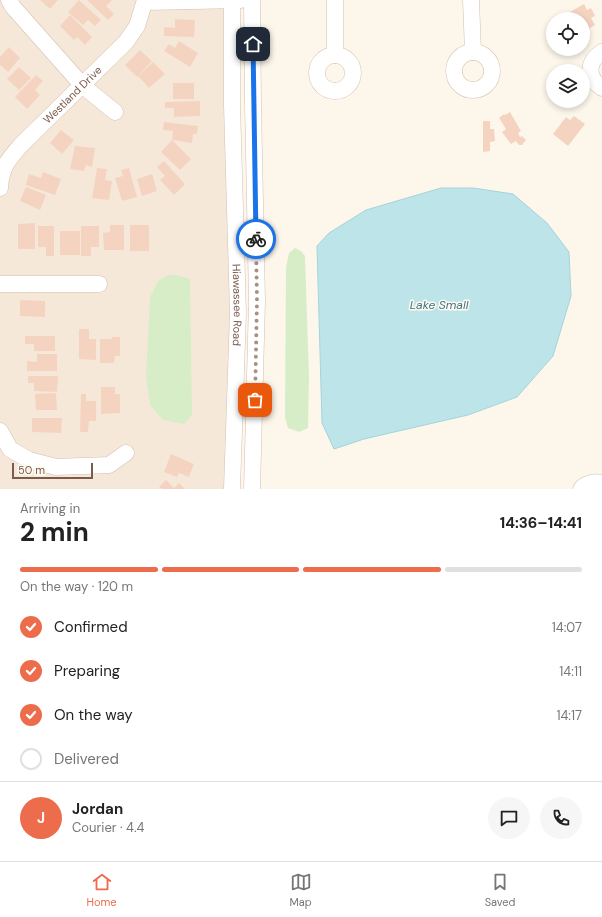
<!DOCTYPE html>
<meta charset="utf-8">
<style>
body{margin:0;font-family:"DM Sans",sans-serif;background:#f6f6f6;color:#222;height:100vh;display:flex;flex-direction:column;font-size:15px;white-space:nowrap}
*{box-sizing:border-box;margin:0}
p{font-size:13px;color:#767676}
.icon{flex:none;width:22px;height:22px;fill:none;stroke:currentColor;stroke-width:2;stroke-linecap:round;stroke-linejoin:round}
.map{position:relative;height:489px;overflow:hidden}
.sheet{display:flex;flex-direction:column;background:#fff;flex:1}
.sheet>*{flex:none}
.controls{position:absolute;left:546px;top:12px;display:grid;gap:8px}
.controls a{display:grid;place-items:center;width:44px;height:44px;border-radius:50%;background:#fff;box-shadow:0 2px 6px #0003;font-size:20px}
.scale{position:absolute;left:12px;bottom:10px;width:81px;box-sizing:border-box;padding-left:4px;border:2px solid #7b5b4b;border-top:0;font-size:11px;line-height:14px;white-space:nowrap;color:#7b5b4b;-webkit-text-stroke:3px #fffaf2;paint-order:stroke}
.pin{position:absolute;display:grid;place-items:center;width:34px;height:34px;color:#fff;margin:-17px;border-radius:8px;box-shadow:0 2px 6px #0006}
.courier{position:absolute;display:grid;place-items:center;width:40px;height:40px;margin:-20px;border:3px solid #1a73e8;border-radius:50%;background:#fff;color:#222;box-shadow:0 1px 5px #0007}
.head em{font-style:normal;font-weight:700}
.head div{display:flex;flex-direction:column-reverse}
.head{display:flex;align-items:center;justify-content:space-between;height:68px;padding:0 20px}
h1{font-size:26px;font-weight:700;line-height:30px}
.bar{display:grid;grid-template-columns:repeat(4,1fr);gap:6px 4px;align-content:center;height:48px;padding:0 20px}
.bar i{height:5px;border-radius:3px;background:#e0e0e0}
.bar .current{background:#ec6c4b}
.bar p{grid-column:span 4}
.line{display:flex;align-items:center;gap:10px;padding:0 20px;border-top:1px solid #e0e0e0}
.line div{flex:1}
.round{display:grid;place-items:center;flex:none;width:42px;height:42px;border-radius:21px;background:#f6f6f6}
ol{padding:0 20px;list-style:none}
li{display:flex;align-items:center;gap:12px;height:44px}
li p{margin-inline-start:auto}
li .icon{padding:4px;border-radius:50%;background:#ec6c4b;color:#fff;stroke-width:4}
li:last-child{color:#767676}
li i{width:22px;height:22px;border:2px solid #e0e0e0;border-radius:50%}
.dock{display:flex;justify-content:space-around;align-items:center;height:56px;border-top:1px solid #e0e0e0;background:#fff;font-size:11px;color:#767676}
.dock a{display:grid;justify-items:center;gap:2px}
.dock .current{color:#ec6c4b}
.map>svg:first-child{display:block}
.residential{fill:#f6e8d8}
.green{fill:#d7edc7}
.water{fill:#bde4e9;stroke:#a3d4db}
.building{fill:#f4d4c1}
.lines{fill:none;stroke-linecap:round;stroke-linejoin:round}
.minor-casing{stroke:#d4bfb1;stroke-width:17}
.minor{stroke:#fff;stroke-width:16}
.done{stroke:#a89183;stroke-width:4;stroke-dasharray:0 7.2}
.route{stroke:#1a73e8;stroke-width:5}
.labels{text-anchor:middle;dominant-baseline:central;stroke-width:3;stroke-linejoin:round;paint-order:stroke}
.street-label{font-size:11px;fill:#7b5b4b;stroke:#fffaf2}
.water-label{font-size:12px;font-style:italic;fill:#3d7680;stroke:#fffaf2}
</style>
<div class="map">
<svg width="602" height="489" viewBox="0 0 602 489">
<rect width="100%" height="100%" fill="#fdf6eb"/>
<path class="residential" d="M0 0H226L231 307 224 489H0Z"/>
<path class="green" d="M295 248 301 251 305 256 309 378 308 428 299 432 288 428 285 417 286 268 289 253Z
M168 275H177L190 279 192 415 184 424 163 420 150 405 146 377 150 297 158 281Z"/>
<path class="water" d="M441 188H473L513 194 547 223 569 252 571 296 553 356 517 397 468 415 364 439 334 449 322 423 317 246 329 233 366 210Z"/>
<path class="building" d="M40 0H58L50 9Z
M79 0 101 20 95 26 88 20 83 25 68 12Z
M87 0H112L106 6 114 14 108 20Z
M584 4 587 10 591 8 595 16 591 18 595 25 584 31 583 19H578L577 17 573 18 570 12Z
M70 15 92 37 85 45 77 37 74 40 60 26Z
M175 19 195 20 194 37 164 36V27L175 28Z
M179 41 198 53 190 67 164 51 169 44 175 48Z
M9 47 20 58 8 72 0 65V57Z
M140 50 152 61 137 77 125 65Z
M153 62 165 74 149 88 138 76Z
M19 67 31 78 19 90 7 79Z
M36 75 43 81 35 90 40 95 27 109 15 97Z
M173 83H194V99H173Z
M200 101V116L174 117V108H165V102Z
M510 112 521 131 518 133 520 137 522 136 526 140 522 145H519L516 141 511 144 502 132 506 129 499 118 504 114 505 115Z
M574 116 585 124 568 146 553 134 566 117 570 120Z
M483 121H490V129H494L495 141 490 142V151L483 152Z
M164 122 198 126 197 134H193L192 143 172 140 173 131 163 130Z
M61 130 74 140 62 154 50 143Z
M172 140 191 159 180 170 161 152Z
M75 146 95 148 92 167 86 165 84 171 70 169Z
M164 161 185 184 174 195 160 180 165 176 157 167Z
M97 168 107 169 105 180 112 181 109 200 92 198Z
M129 168 137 197 122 201 115 178 123 176 121 170Z
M43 172 61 179 55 195 26 185 29 174 41 178Z
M152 174 157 191 142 196 137 179Z
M26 187 46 195 40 210 20 201Z
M35 223V249H18V224Z
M110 225H124V250H104L103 233 110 232Z
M130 225H149V251H130Z
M38 226H54V256H46V247H38Z
M81 226H99V247H91V256H81Z
M60 231H80V255H60Z
M20 300 45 301V317L20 316Z
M79 329H89V339H96V360L79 359Z
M25 336H55V351H34V344H25Z
M112 337H120V356H115L114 363H100V339H112Z
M37 354H57V371H27V361L37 362Z
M28 376H58L57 392 34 391V383H28Z
M101 387H115V394H120V413L101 414Z
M56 393 57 410H36L35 394Z
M81 394H86V401H96V421H89L88 432H80Z
M32 418H62L61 433 32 432Z
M171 454 194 464 189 477 179 473 177 477 164 472Z
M166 480 174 488 179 483 185 489H162L159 487Z"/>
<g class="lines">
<defs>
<g id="minor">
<path d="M9 0 13 7 83 86 115 112"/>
<path id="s1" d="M232 0V105L238 313 232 489"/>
<path d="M471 0 473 52"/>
<path d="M145 2 241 0"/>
<circle cx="473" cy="71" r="19"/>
<path d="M602 52C587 62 586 77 602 88"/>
<path d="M335 55V0"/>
<circle cx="335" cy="73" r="18"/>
<path id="s2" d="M0 188C1 167 8 160 21 145L126 42 137 26 145 0"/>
<path d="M0 284H99"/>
<path d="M0 431 10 449 29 460 56 467 109 465 126 453"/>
<path d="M252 489 257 301 253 104 252 0"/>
<path d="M581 489C586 483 595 481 602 483"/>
</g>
</defs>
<use href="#minor" class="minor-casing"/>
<use href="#minor" class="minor"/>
</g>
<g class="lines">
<path class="done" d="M255 400 257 301 256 239"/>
<path class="route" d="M253 44 256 239"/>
</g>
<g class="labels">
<g class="street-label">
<text stroke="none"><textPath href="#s2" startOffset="121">Westland Drive</textPath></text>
<text stroke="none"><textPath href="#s1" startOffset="305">Hiawassee Road</textPath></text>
</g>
<g class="water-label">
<text x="439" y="305">Lake Small</text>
</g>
</g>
</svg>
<div class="controls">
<a><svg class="icon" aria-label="locate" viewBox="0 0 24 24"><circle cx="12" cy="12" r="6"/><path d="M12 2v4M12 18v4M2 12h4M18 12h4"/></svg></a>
<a><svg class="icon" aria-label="layers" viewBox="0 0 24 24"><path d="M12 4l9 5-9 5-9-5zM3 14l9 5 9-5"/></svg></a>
</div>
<div class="scale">50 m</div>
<div class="pin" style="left:255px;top:400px;background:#ea580c"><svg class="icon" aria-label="bag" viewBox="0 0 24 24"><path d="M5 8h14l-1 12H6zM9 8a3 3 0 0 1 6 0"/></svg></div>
<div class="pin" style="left:253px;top:44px;background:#1f2937"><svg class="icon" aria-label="home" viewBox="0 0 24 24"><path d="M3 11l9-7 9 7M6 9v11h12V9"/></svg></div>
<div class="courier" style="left:256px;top:239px"><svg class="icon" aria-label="bike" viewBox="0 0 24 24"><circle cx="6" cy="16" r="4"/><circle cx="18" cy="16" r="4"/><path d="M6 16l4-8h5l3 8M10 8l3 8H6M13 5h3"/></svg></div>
</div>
<section class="sheet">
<div class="head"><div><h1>2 min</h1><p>Arriving in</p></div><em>14:36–14:41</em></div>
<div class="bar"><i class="current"></i><i class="current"></i><i class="current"></i><i></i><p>On the way · 120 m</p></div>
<ol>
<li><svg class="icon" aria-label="check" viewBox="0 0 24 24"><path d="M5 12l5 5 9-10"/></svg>Confirmed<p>14:07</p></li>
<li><svg class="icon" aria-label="check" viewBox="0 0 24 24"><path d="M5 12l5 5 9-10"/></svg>Preparing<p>14:11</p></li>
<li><svg class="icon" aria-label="check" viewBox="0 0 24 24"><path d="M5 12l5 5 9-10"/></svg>On the way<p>14:17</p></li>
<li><i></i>Delivered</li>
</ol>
<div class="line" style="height:72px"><b class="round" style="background:#ec6c4b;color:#fff">J</b><div><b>Jordan</b><p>Courier · 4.4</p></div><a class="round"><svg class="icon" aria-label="chat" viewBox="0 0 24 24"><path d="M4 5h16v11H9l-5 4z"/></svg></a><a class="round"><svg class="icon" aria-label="phone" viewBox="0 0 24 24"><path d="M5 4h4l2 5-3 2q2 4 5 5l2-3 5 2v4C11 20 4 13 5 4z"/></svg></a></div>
</section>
<nav class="dock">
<a class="current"><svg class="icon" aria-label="home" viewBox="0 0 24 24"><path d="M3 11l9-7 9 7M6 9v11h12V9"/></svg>Home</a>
<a><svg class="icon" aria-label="map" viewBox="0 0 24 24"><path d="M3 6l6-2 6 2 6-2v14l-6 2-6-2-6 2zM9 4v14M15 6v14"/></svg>Map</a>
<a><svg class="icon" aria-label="saved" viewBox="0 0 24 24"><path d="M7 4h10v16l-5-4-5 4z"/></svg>Saved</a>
</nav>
